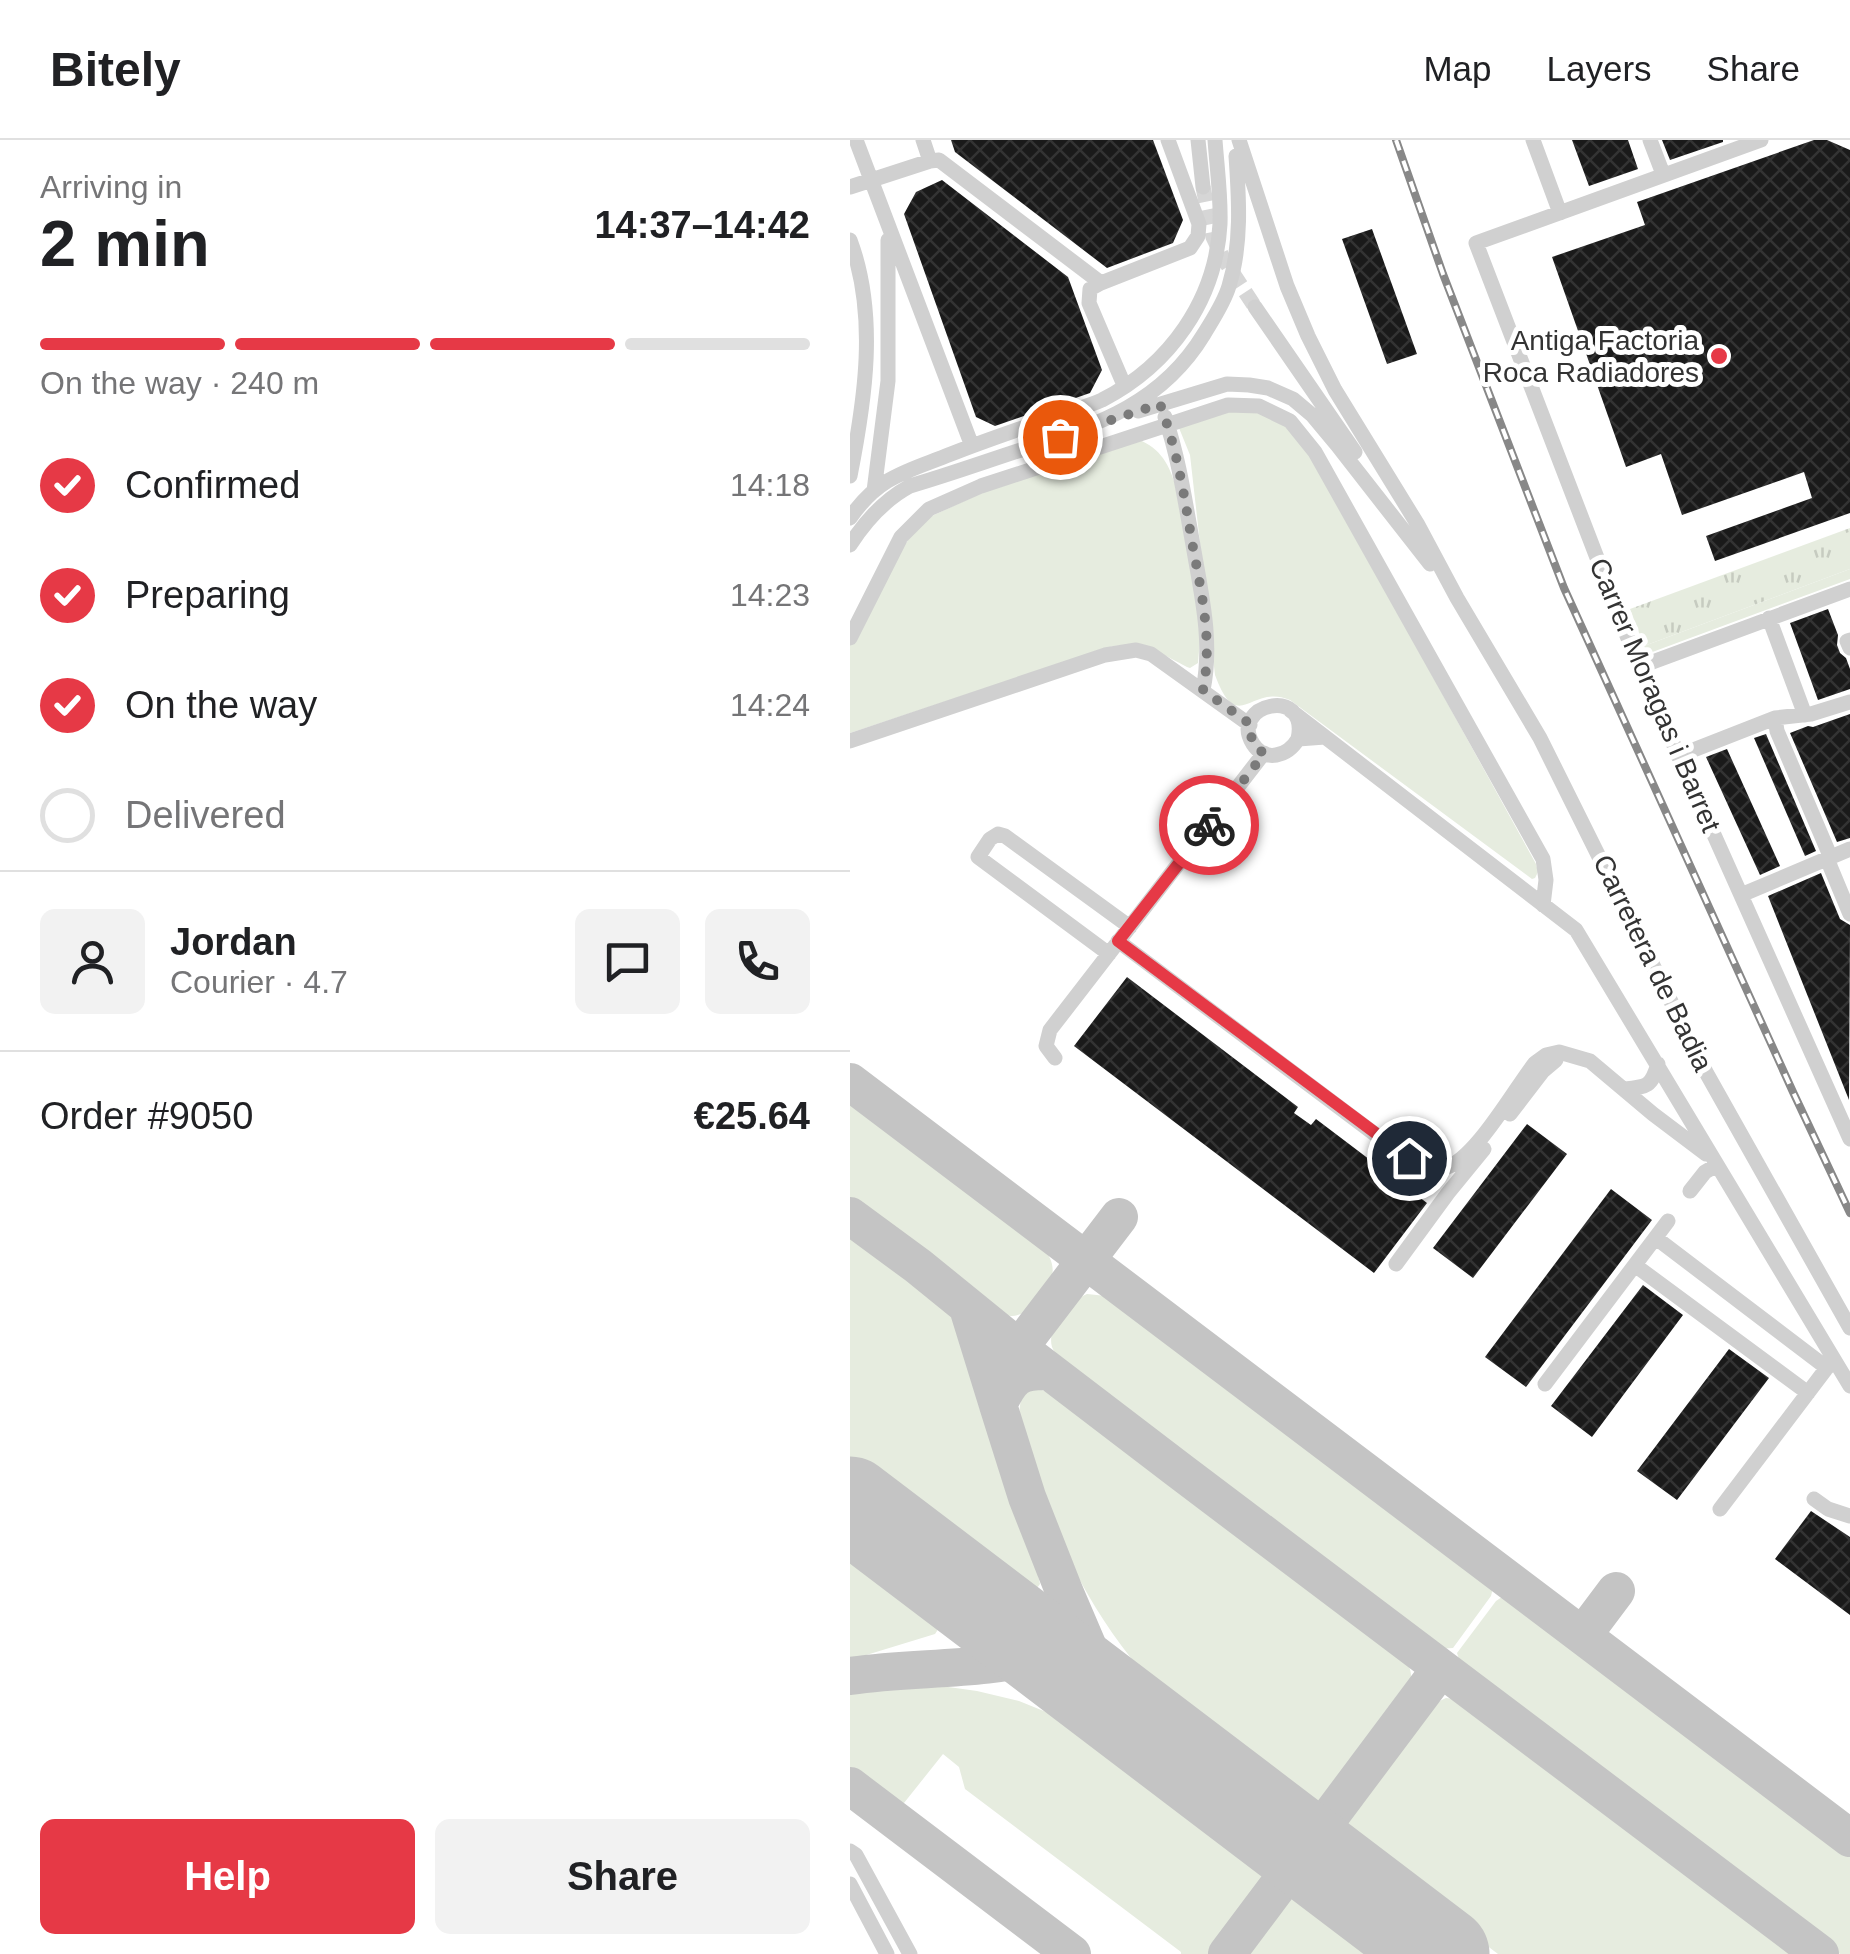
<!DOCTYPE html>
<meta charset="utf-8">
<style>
body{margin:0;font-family:Helvetica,sans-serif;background:#f2f2f2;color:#202124;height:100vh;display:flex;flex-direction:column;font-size:38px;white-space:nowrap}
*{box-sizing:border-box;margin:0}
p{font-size:32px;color:#757577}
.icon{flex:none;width:55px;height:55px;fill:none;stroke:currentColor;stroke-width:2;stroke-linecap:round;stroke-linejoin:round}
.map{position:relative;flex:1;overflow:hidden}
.panel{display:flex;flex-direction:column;background:#fff;width:850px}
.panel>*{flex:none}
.pin{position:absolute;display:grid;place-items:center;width:85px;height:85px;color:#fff;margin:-42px;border:5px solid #fff;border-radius:50%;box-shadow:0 2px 10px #0007}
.courier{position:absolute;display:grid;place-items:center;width:100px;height:100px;margin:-50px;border:8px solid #e63946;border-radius:50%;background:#fff;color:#222;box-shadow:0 2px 12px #0007}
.headline em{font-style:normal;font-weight:700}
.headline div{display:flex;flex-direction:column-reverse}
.headline{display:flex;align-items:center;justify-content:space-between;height:170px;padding:0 40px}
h1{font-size:65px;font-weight:700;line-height:75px}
.bar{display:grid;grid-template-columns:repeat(4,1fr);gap:15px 10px;align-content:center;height:120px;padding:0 40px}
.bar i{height:12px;border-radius:8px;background:#e0e0e0}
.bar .current{background:#e63946}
.bar p{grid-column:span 4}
.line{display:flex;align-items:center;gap:25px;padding:0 40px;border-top:2px solid #e0e0e0}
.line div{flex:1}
.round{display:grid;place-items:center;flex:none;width:105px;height:105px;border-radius:15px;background:#f2f2f2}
ol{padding:0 40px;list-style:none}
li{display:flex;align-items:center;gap:30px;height:110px}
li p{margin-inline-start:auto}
li .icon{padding:10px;border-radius:50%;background:#e63946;color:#fff;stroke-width:4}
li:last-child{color:#757577}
li i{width:55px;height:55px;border:5px solid #e0e0e0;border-radius:50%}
.primary-button{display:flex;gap:20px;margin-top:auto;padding:20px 40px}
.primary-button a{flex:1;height:115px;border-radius:15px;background:#e63946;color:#fff;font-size:40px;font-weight:700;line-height:115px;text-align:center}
.primary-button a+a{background:#f2f2f2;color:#202124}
header{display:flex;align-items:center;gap:60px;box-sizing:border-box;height:140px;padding:0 50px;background:#fff;border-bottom:2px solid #e0e0e0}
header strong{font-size:48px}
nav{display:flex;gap:55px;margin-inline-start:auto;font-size:35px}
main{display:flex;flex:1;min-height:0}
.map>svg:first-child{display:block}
.grass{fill:#e6ecdf}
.park{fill:url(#park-tufts)}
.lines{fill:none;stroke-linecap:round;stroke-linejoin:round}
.taxiway{stroke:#c4c4c4;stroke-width:38}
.runway{stroke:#c4c4c4;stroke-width:95}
.building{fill:url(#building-cross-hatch)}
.minor-tunnel{stroke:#d6d6d6;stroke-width:15;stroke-dasharray:15 8;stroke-linecap:butt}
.minor{stroke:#d0d0d0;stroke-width:15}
.rail-casing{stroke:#888;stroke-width:8}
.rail{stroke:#fff;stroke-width:4;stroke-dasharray:11;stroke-linecap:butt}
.done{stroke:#7a7a7a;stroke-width:10;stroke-dasharray:0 18}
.route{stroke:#e63946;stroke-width:12}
.poi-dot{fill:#e63946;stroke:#fff;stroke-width:4}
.labels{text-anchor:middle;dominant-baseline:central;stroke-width:10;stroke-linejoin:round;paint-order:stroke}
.poi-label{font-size:28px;fill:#333;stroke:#fff;text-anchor:end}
.street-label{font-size:28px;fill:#333;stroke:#fff}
</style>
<header>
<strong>Bitely</strong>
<nav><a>Map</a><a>Layers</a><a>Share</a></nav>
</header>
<main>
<section class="panel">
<div class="headline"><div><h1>2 min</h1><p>Arriving in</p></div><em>14:37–14:42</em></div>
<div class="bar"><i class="current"></i><i class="current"></i><i class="current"></i><i></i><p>On the way · 240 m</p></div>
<ol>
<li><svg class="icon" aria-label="check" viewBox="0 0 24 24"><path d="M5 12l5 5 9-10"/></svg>Confirmed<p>14:18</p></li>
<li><svg class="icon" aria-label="check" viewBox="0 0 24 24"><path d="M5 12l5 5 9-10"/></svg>Preparing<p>14:23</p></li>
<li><svg class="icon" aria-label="check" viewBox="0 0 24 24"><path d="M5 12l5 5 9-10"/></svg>On the way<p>14:24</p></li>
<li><i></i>Delivered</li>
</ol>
<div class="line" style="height:180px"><a class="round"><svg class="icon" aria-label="person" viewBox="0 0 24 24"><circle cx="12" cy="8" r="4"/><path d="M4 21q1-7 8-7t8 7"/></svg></a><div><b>Jordan</b><p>Courier · 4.7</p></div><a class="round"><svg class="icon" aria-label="chat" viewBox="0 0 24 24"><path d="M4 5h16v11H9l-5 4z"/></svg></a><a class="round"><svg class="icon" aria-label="phone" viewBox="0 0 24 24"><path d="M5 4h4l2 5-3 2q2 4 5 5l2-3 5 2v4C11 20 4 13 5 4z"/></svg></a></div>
<div class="line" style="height:130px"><div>Order #9050</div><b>€25.64</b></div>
<div class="primary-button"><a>Help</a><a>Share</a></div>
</section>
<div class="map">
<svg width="1000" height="1814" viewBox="0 0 1000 1814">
<defs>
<pattern id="park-tufts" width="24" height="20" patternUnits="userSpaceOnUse" patternTransform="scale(2.5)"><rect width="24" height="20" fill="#e6ecdf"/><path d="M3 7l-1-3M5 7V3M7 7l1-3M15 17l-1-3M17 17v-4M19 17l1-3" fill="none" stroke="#c6cbc0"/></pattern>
<pattern id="building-cross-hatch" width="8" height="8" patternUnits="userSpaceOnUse" patternTransform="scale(2.5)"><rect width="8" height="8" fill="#1a1a1a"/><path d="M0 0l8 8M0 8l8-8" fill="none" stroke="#333"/></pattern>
</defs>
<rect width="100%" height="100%" fill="#fff"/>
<path class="grass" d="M395 267 437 284 468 328 686 724 688 732 685 738 682 739 440 560C400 543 388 597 365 535L340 315 327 283Z
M284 298C308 306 318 321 325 344L351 486 348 523 340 528 337 527C311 513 294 503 263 506L0 593V504L39 426 73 380 156 342Z
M1000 429V439L797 514 794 506Z
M0 957 176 1090C190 1105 210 1119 200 1142 195 1155 176 1177 161 1176 130 1172 30 1088 0 1065Z
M0 1095 99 1170 110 1186 184 1418 190 1444C184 1454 172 1453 163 1447L0 1324Z
M237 1154 256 1156 295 1179 637 1438 643 1448 641 1456 603 1508 587 1509 224 1233C217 1226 206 1217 202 1207 196 1188 221 1161 237 1154Z
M185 1248 202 1253 236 1273 533 1498C547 1512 566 1523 560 1544L509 1621 470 1670 461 1671 455 1669C418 1641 380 1614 345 1585 269 1520 216 1430 185 1336 177 1312 163 1278 173 1254Z
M0 1409 85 1474 89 1488 85 1494 0 1520Z
M655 1455 664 1459 1000 1712V1814H990L612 1528 607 1513 646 1461Z
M38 1543 84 1545 127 1551 169 1561 206 1576 282 1623 415 1723 419 1733 417 1741 362 1814H331V1812L115 1649 109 1627 93 1614 50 1668 0 1631V1548Z
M596 1558 604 1559 635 1575 951 1814H648L498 1701C491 1694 489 1686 495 1677 517 1647 564 1571 596 1558Z
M449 1750 453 1751 537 1814H390C404 1796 427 1755 449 1750Z"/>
<path class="park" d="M1000 388V429L794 506 780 469Z"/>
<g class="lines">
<path class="taxiway" d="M0 942 1000 1698
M0 1076 68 1126 169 1208 330 1331 970 1814
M118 1168 148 1265 155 1231 169 1208 269 1077
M199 1231C168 1230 161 1237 148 1265L177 1357 214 1451 261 1561
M733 1495 766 1451
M0 1536C65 1526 133 1532 196 1513
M0 1646 222 1814
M377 1814 591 1528"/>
<path class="runway" d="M0 1364 592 1814"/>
</g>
<path class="building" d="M101 0H303L333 80 323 103 257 128 105 12Z
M722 0H778L788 29 739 46Z
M812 0H873V2L820 20Z
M964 0H977L1000 10V373L865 421 856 396 962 358 954 332 832 375 811 314 776 327 702 117 795 85 787 62Z
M92 40 218 137 252 230 240 253 145 286 126 277 54 74 66 52Z
M522 89 567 214 537 224 492 99Z
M978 469 988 495 987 505 990 513 996 518 1000 529V549L968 560 940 483Z
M1000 574V698L987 702 940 593 958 586 963 587Z
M916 594 966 711 955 716 904 598Z
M877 609 930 726 910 735 856 617Z
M971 733 990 779 1000 785 999 960 918 756Z
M277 837 448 967 444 973 461 985 466 979 577 1063 524 1133 224 906Z
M677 984 717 1014 623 1138 583 1108Z
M761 1049 802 1080 676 1247 635 1217Z
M793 1145 833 1175 742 1297 701 1266Z
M879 1209 919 1238 827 1360 787 1331Z
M961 1371 1000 1397V1475L925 1419Z"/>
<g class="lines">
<path class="minor-tunnel" d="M353 47 363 97 373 118 405 167"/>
<path class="minor" d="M6 0 122 306
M73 0 80 21
M348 0 353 47
M389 0 437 146 458 196 485 250 568 385 607 458 690 598 857 934 1000 1188
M683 0 710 73
M800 0 813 34
M911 0 626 103 789 527 1000 999
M0 47 80 21 89 20 251 143
M0 100C28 175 15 260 0 336
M405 167 505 312
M274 245 239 163 240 149 251 143 340 108 348 96 349 84 318 0
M288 271 377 244 399 245 418 248 443 259 462 275 487 305 580 424
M315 277C329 319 335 361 343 405 351 453 363 501 353 550
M24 351 38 241V100
M0 378C29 336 56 332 101 314 136 300 173 288 209 275 223 270 239 266 252 260 320 225 366 160 370 84 371 56 367 28 365 0
M0 405C16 380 34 360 60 346 98 335 134 322 171 310 246 285 311 265 354 194 363 179 374 163 379 146 392 104 389 59 386 16
M919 478 955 575
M0 498 51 397 79 369 131 346 378 265 409 266 440 281 465 312 693 719 696 740 693 765
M1000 500 997 501 1000 508
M789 527 1000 449
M440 570 726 790 1000 1246
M925 578 927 591 978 711 980 726 1000 774
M448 599C460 545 378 564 403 604 415 623 438 616 448 599L475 597
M0 601 255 515 286 510 301 514 400 585
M828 616 925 578 961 574 1000 562
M891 755 1000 709
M268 801 550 1013C562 1020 580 1030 594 1028 624 1022 665 948 685 923L696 915 709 912 740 921 803 974 856 1014
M259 814 128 717 140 699 148 694 155 696 280 787
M205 918 196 906 200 890 414 613
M774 949C797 947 801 947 808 924
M660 974 693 931 706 920
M840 1051 855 1032 867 1025
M806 1098 977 1228
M546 1124 598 1053 634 1009
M786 1126 958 1253
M695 1244 818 1081
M964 1359 978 1369 1000 1376
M870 1369 982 1221
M0 1711 6 1715 60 1814
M0 1744 37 1814"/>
<defs>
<path id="rail" d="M546 0 593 134 714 448 943 952 1000 1073"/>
</defs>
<use href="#rail" class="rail-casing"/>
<use href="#rail" class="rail"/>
</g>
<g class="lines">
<path class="done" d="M210 297 310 264C327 309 334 354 342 402 351 451 363 500 353 550L400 584 402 602 414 614 359 685"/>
<path class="route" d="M359 685 268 801 559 1018"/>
</g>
<circle class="poi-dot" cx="869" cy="216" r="10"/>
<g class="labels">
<g class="poi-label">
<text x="849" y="200">Antiga Factoria<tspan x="849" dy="32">Roca Radiadores</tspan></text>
</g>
<g class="street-label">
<text transform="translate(805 555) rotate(67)">Carrer Moragas i Barret</text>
<text transform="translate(803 823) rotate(64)">Carretera de Badia</text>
</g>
</g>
</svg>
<div class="pin" style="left:210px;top:297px;background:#ea580c"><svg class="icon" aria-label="bag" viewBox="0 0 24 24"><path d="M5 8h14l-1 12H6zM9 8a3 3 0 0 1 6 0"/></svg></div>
<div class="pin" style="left:559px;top:1018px;background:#1f2937"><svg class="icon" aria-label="home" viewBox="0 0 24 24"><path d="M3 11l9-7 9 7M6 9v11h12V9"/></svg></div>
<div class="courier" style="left:359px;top:685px"><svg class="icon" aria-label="bike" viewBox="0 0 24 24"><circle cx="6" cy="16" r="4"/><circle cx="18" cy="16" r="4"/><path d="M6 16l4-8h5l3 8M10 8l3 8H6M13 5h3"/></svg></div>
</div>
</main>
